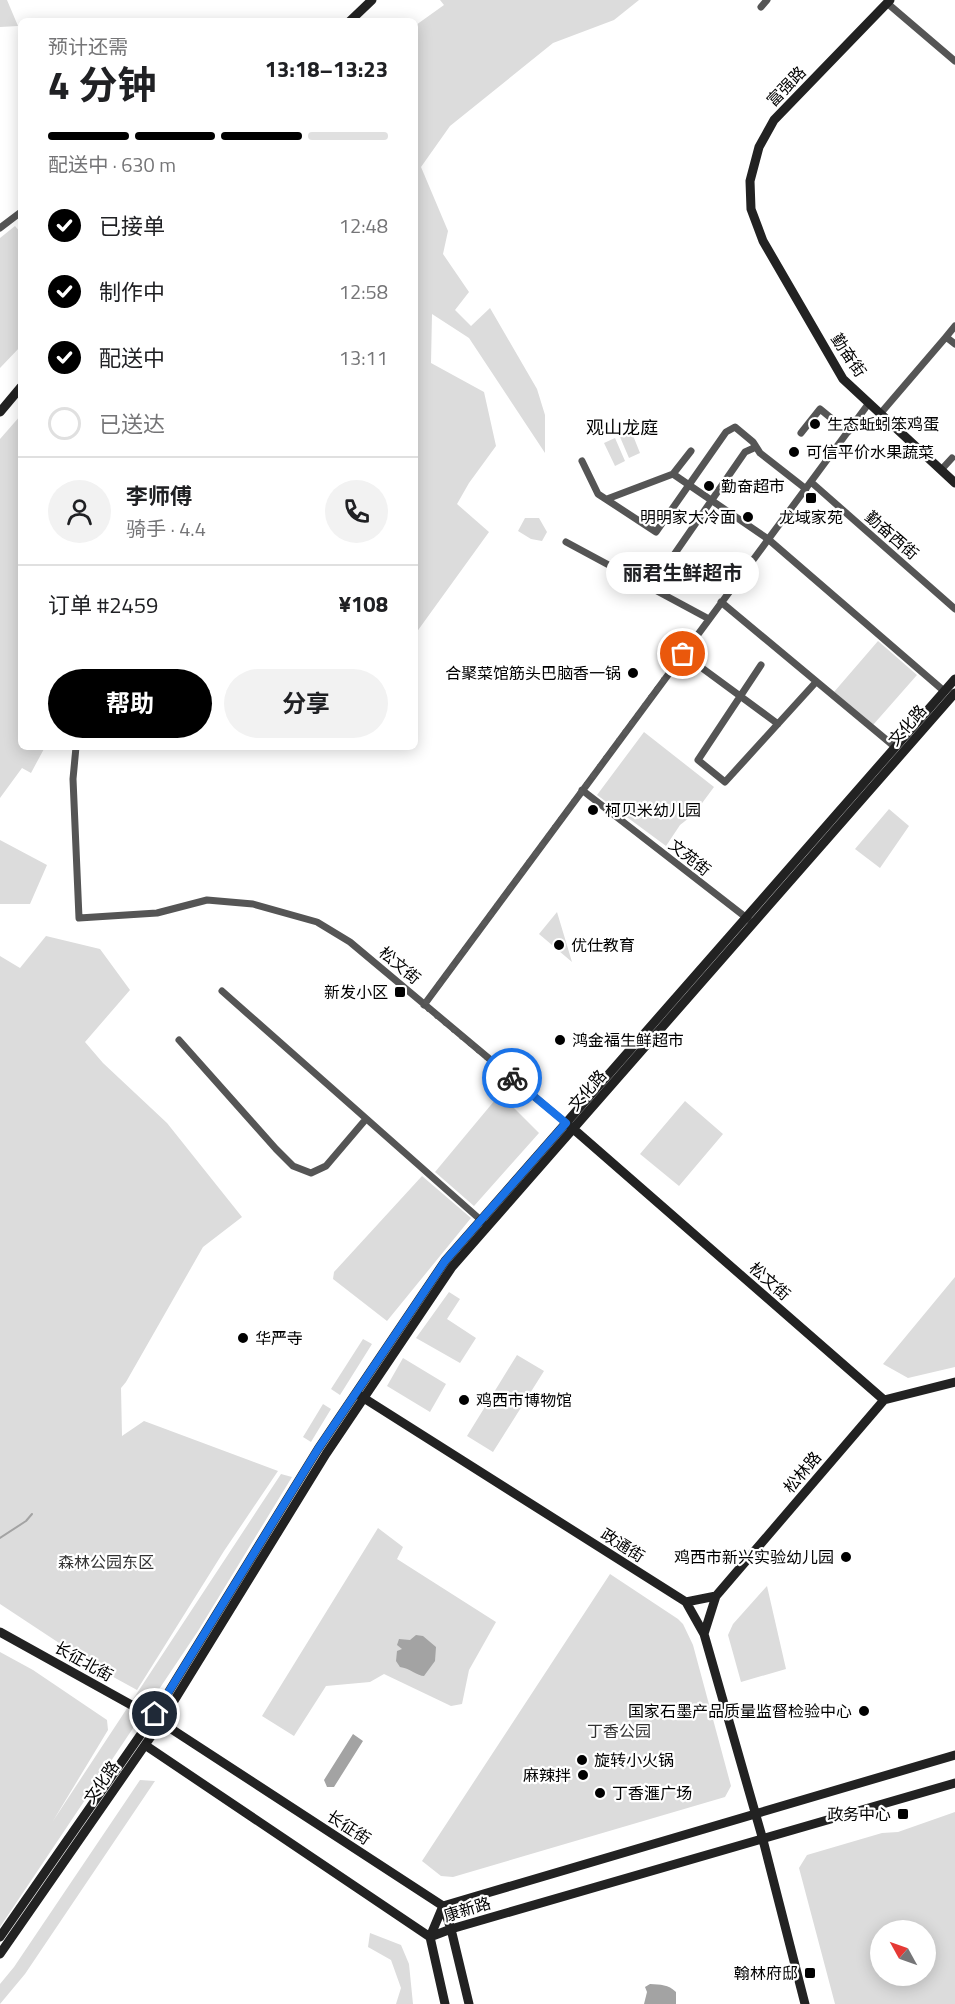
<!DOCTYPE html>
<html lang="zh">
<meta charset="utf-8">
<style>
body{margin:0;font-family:"Titillium Web","Noto Sans SC",sans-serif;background:#f2f2f2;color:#202124;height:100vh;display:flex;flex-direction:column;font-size:22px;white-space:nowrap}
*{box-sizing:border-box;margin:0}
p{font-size:20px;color:#757577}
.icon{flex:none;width:33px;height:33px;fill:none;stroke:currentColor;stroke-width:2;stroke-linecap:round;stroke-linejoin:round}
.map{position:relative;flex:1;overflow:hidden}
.panel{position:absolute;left:18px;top:18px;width:400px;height:732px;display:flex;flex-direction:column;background:#fff;border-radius:9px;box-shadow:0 3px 15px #0003}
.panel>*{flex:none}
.needle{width:39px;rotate:310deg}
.fabs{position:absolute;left:870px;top:1920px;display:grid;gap:12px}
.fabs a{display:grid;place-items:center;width:66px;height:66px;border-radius:50%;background:#fff;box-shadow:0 3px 15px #0003;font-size:30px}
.pin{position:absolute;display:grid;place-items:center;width:51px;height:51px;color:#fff;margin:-26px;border:3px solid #fff;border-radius:50%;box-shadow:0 2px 6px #0007}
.courier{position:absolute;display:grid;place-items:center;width:60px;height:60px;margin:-30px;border:4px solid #1a73e8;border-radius:50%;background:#fff;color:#222;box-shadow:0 2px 8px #0007}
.bubble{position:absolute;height:42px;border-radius:21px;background:#fff;box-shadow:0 3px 15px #0003;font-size:20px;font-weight:700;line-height:42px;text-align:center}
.summary em{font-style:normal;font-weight:700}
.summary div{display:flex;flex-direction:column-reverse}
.summary{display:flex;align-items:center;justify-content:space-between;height:102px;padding:0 30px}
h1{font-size:39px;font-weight:700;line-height:45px}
.bar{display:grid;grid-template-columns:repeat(4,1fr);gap:9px 6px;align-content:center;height:72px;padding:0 30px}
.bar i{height:8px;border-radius:4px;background:#e0e0e0}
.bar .current{background:#000}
.bar p{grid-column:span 4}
.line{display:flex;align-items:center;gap:15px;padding:0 30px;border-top:2px solid #e0e0e0}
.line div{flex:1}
.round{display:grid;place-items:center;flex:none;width:63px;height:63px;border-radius:32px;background:#f2f2f2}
ol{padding:0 30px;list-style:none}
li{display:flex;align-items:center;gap:18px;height:66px}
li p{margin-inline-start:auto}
li .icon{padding:6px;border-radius:50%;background:#000;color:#fff;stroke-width:4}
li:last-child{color:#757577}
li i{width:33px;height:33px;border:3px solid #e0e0e0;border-radius:50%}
.primary-button{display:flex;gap:12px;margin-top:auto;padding:12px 30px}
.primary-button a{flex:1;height:69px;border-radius:36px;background:#000;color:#fff;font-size:24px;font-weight:700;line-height:69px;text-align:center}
.primary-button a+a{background:#f2f2f2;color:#202124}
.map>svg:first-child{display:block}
.green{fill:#dcdcdc;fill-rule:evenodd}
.water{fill:#a3a3a3}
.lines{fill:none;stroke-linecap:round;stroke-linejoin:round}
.stream{stroke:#a3a3a3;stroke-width:2}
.street{stroke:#555;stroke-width:7}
.secondary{stroke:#222;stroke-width:9}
.done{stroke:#595959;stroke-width:6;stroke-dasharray:0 10.8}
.route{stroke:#1a73e8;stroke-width:8}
.poi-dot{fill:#000;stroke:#fff;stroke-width:2}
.labels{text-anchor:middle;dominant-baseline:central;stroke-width:4.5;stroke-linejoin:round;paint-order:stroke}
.street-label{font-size:16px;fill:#000;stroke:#fff}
.poi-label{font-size:16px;fill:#000;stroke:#fff;text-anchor:start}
.park-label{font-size:16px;fill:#333;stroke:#fff}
.neighbourhood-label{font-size:18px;fill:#000;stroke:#fff}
</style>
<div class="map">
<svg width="955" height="2004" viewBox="0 0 955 2004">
<rect width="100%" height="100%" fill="#fff"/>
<path class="green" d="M0 0H7L18 26 0 27Z
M440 0H639L614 20 553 43 450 126 421 167 448 231 443 254 469 292 455 310 471 326 490 308 537 389 545 415V453L469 338 432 314 431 363 484 392 496 446 469 483 457 504 489 532 416 633V25L444 5Z
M15 226 21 233V346L0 368V238Z
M21 415V747H45L31 773 22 768 0 798V439Z
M632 433 640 453 629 458 620 437Z
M615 438 625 461 615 466 604 443Z
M525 518H539L547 532 542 541 531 539 518 531Z
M878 641 917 675 873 725 834 692Z
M644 732 714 787 694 814 680 825 666 846 597 795Z
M889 809 909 826 880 868 855 849Z
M0 840 47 865 30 904H0Z
M557 912 572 962 539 934Z
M46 936 100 949 130 990 85 1042 103 1063 167 1123 242 1217 203 1247 126 1382 121 1388 122 1436 144 1421 278 1471 224 1551 137 1690 97 1668 0 1604V956L20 968Z
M500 1094 539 1133 474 1206 435 1172Z
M685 1101 723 1134 679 1186 640 1154Z
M422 1176 471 1218 387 1321 333 1279 334 1272Z
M955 1277V1367L908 1378 883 1364Z
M449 1292 460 1299 447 1319 476 1338 460 1363 416 1338Z
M363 1339 372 1344 340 1395 331 1389Z
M517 1355 544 1371 493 1452 467 1436Z
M403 1358 446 1384 430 1412 387 1386Z
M323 1404 331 1409 311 1442 303 1437Z
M281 1474 292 1477 198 1631 0 1927V1652L33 1670 107 1720 108 1730 53 1821Z
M378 1528 403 1547 397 1559 496 1622 469 1670 462 1704 451 1706 384 1674 370 1682 326 1686 294 1736 262 1716Z
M610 1574 678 1619 683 1624 693 1645 731 1786 725 1797 453 1877 441 1876 422 1861Z
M767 1586 786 1669 741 1682 728 1635 733 1624Z
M140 1780 155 1781 25 1974 0 2004V1984L14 1967Z
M955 1812V2004H835L799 1868 807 1855 882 1833 898 1832ZM926 1930V1976H880V1930Z
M370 1933 401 1945 409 1964 413 2004H396L401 1988 391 1960 368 1947Z"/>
<path class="water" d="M416 1635 423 1636 436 1647 435 1661 424 1676C418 1676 409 1668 400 1667L396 1661 397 1651 402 1649 397 1645 399 1639 410 1640Z
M353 1734 363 1741 334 1787H327L324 1780Z
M650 1984C661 1985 668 1984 676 1992V2004H644L647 1992 645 1987Z"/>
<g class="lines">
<path class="stream" d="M0 1538 26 1521 32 1514"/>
<path class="street" d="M887 3 955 61
M761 7 767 0
M0 228 21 212
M946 337 955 326
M880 414 946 337 955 344
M801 433 820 409 848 432
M691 451 673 474 768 539 944 691
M582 461 598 494 656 532 726 432 735 427 753 442 760 453 806 489
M941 470 952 458
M811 482 955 609
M607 499 673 474
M566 542 709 619
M651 588 745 452 756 447
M721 602 895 747
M683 654 778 724
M761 665 698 760 725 782 816 682
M76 747 73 779 79 918 157 913 207 900 253 904 317 922 350 942 566 1123
M582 790 748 919
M222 991 483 1222
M424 1005 869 403
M179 1040 276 1149 293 1166 311 1173 326 1166 366 1119"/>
<path class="secondary" d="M890 0 774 120 759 147 750 181 751 209 763 241 843 379 955 483
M350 21 372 0
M0 412 21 387
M570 1126 884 1400
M359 1395 686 1602 704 1634 763 1840 805 2004
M686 1602 716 1596 884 1400 955 1382
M0 1632 153 1717 443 1906 451 1929 469 2004
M704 1634 716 1596
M145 1745 430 1937 445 2004
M0 1937 155 1714 318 1449 445 1261 955 679
M430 1937 443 1906 955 1755
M430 1937 451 1929 955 1783
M0 1954 161 1722 326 1454 452 1267 955 693"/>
</g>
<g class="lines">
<path class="done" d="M512 1078 424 1005 683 654"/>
<path class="route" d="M155 1714 318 1449 445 1261 566 1123 512 1078"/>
</g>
<g class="poi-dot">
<circle cx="815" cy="424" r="6"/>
<circle cx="794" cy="452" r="6"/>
<circle cx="709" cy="486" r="6"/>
<rect x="805" y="492" width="12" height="12" rx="3"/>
<circle cx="748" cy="517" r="6"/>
<circle cx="633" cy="673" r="6"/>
<circle cx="593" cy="810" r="6"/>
<circle cx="559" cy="945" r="6"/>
<rect x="394" y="986" width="12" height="12" rx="3"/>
<circle cx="560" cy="1040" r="6"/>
<circle cx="243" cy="1338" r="6"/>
<circle cx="464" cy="1400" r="6"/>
<circle cx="846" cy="1557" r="6"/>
<circle cx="864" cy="1711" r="6"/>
<circle cx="582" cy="1760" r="6"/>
<circle cx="583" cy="1775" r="6"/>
<circle cx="600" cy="1793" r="6"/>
<rect x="897" y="1808" width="12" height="12" rx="3"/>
<rect x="804" y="1967" width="12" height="12" rx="3"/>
</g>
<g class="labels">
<g class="street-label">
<text transform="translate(786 86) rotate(-46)">富强路</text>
<text transform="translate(849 355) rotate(56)">勤奋街</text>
<text transform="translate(892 535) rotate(41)">勤奋西街</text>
<text transform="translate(907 725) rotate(-49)">文化路</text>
<text transform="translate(690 857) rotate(38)">文苑街</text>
<text transform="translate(400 965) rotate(40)">松文街</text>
<text transform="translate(587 1090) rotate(-49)">文化路</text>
<text transform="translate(770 1281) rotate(41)">松文街</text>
<text transform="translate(802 1472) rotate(-50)">松林路</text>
<text transform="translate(623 1545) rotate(32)">政通街</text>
<text transform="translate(84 1661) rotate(29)">长征北街</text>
<text transform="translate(101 1782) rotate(-55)">文化路</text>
<text transform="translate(349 1827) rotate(33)">长征街</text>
<text transform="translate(467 1909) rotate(-17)">康新路</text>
</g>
<g class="poi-label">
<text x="827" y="424">生态蚯蚓笨鸡蛋</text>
<text x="806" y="452">可信平价水果蔬菜</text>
<text x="721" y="486">勤奋超市</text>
<text x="736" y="517" text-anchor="end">明明家大冷面</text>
<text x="811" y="517" text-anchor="middle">龙域家苑</text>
<text x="621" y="673" text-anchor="end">合聚菜馆筋头巴脑香一锅</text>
<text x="605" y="810">柯贝米幼儿园</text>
<text x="571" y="945">优仕教育</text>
<text x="388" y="992" text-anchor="end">新发小区</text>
<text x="572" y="1040">鸿金福生鲜超市</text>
<text x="255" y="1338">华严寺</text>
<text x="476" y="1400">鸡西市博物馆</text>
<text x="834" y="1557" text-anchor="end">鸡西市新兴实验幼儿园</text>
<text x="852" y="1711" text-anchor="end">国家石墨产品质量监督检验中心</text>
<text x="594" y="1760">旋转小火锅</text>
<text x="571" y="1775" text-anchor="end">麻辣拌</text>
<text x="612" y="1793">丁香滙广场</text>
<text x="891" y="1814" text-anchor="end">政务中心</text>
<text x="798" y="1973" text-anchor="end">翰林府邸</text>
</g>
<g class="park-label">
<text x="106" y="1562">森林公园东区</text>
<text x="619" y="1731">丁香公园</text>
</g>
<g class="neighbourhood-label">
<text x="622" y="427">观山龙庭</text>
</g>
</g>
</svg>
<div class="fabs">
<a><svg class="needle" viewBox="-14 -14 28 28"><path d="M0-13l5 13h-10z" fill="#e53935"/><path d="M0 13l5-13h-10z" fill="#757577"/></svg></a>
</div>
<div class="pin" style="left:683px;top:654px;background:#ea580c"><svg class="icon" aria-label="bag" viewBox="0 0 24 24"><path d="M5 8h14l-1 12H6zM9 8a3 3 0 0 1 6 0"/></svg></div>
<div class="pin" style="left:155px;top:1714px;background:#1f2937"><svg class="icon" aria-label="home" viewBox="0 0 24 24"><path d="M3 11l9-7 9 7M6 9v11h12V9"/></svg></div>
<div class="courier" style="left:512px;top:1078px"><svg class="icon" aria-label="bike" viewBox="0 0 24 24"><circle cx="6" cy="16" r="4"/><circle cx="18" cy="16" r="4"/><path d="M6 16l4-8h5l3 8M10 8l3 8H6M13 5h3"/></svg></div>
<div class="bubble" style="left:606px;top:552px;width:153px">丽君生鲜超市</div>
<section class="panel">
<div class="summary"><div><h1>4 分钟</h1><p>预计还需</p></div><em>13:18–13:23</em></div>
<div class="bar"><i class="current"></i><i class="current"></i><i class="current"></i><i></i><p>配送中 · 630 m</p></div>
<ol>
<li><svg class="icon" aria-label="check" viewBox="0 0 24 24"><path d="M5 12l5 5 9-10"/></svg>已接单<p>12:48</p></li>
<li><svg class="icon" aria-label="check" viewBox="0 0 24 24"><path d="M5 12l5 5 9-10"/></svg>制作中<p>12:58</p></li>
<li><svg class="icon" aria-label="check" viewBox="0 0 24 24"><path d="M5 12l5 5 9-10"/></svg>配送中<p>13:11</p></li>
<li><i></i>已送达</li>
</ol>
<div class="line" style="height:108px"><a class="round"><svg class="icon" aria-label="person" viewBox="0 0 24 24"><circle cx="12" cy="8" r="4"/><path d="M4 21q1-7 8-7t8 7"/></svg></a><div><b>李师傅</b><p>骑手 · 4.4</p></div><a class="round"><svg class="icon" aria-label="phone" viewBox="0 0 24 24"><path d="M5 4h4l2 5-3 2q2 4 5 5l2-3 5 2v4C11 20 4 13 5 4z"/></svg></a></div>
<div class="line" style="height:78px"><div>订单 #2459</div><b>¥108</b></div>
<div class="primary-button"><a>帮助</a><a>分享</a></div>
</section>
</div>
